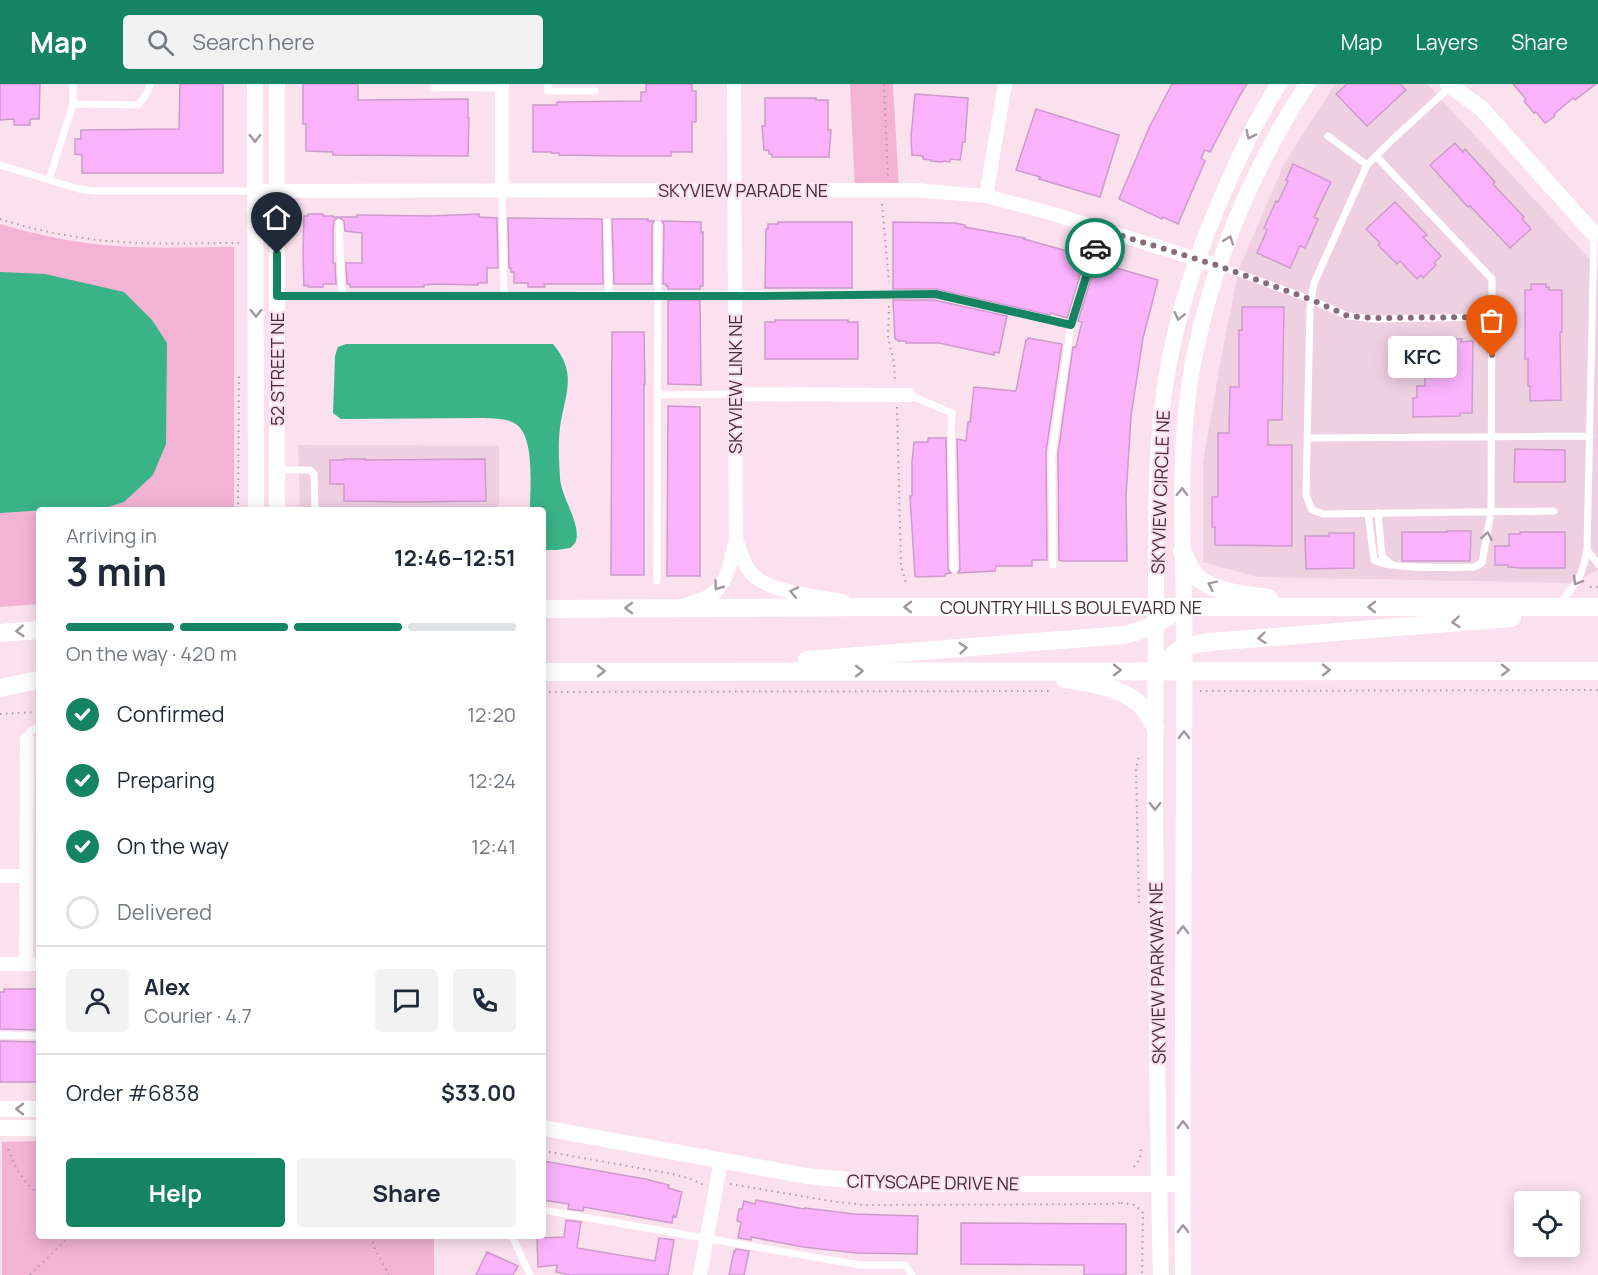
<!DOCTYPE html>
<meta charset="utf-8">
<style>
body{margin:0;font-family:Manrope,sans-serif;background:#f2f2f3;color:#1f2937;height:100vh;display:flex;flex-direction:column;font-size:22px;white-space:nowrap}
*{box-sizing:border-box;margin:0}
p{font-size:20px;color:#747a83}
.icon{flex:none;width:33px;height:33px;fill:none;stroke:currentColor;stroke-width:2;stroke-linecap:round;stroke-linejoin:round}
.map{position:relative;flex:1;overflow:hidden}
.panel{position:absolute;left:36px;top:423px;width:510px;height:732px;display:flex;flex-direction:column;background:#fff;border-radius:6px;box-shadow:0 3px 15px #0003}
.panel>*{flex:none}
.fabs{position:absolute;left:1514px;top:1107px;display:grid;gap:12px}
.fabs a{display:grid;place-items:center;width:66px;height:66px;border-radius:6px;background:#fff;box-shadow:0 3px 15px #0003;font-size:30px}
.pin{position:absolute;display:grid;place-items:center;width:51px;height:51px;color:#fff;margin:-62px -26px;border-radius:50% 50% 50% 0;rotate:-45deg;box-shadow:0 0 6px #0007}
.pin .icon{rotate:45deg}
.courier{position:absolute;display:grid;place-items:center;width:60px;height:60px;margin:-30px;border:4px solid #148462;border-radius:50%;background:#fff;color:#222;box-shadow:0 2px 8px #0007}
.bubble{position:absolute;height:42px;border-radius:6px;background:#fff;box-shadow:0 3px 15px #0003;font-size:20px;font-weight:700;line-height:42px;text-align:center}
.summary em{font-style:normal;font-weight:700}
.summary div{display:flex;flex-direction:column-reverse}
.summary{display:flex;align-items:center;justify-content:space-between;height:102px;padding:0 30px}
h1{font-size:39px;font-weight:700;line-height:45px}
.bar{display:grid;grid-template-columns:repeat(4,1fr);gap:9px 6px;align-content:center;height:72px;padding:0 30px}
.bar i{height:8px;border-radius:4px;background:#e0e1e3}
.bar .active{background:#148462}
.bar p{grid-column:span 4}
.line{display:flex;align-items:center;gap:15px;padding:0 30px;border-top:2px solid #e0e1e3}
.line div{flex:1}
.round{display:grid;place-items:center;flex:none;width:63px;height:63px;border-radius:6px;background:#f2f2f3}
ol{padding:0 30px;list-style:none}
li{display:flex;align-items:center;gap:18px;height:66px}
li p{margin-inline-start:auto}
li .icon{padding:6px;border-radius:50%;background:#148462;color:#fff;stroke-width:4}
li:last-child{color:#747a83}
li i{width:33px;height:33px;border:3px solid #e0e1e3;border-radius:50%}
.action{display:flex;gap:12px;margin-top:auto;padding:12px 30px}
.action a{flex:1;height:69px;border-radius:6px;background:#148462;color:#fff;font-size:24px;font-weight:700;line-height:69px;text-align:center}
.action a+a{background:#f2f2f3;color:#1f2937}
header{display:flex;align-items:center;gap:36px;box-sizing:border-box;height:84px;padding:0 30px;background:#148462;color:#fff}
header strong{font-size:28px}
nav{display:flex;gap:33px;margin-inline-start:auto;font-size:21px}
.search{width:420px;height:54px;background:#f2f2f3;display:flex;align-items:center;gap:15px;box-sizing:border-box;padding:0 21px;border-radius:6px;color:#747a83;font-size:22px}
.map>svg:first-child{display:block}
.built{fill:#efd0e0}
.green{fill:#f2b3d4}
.water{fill:#3bb389}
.building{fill:#fab3fb;stroke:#cc9bcc;stroke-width:1.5}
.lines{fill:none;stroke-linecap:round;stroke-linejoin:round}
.path{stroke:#b49aa8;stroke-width:2;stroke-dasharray:1.5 4.5;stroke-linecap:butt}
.service{stroke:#fff;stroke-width:7}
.minor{stroke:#fff;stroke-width:14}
.tertiary{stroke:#fff;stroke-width:16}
.secondary{stroke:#fff;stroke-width:18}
.oneway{stroke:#a3969d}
.done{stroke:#866c7a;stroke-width:6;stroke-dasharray:0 10.8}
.route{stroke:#148462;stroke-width:8}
.labels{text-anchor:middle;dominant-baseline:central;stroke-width:4.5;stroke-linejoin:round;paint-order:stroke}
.street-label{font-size:18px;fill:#472d3b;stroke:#fbe0ee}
</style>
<header>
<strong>Map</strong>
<div class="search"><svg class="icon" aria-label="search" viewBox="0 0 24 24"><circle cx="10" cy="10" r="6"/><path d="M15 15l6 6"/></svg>Search here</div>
<nav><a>Map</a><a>Layers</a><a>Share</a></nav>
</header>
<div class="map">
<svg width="1598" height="1191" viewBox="0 0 1598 1191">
<rect width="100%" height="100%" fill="#fbe0ee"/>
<path class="built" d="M1335 0H1427L1598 184V485L1575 499 1257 493 1203 478V379L1224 258 1239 185 1284 80Z
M298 361 499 362V426H300Z"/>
<path class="green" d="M850 0H893L899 106H855Z
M0 140C37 151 75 159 114 162 154 165 194 163 234 163V426H39V520L0 523Z
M39 1057V1152H434V1191H2V1058Z"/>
<path class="water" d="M0 188 45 190 124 208 152 236 167 259 166 360 153 391 124 418 99 426 62 425 0 429Z
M346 260H553C578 290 565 309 560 343 558 359 559 378 560 394 561 413 581 439 576 457 575 460 572 462 570 464L557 466H543V426H530C530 404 535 355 517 341 508 334 495 335 485 334L341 335 333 329 335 272 338 263Z"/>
<path class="building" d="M0 0H40L39 35H30V41H14V35L0 36Z
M180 0H223V89H82V71L75 70V55H81V46L179 45Z
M303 0H358V16L468 15V34H469L468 72 333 71V68L306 67V40H303Z
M646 0H692V7H696V38H692V68H671V72H623L559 71V69H551V68H533V21H557V18L641 17V8H646Z
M1172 0H1247L1239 13 1210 68 1205 66 1201 74 1205 77 1178 140 1163 133 1162 135 1119 115 1149 44Z
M1347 0H1400L1406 6 1367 42 1336 10Z
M1513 0H1596L1575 16 1573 14 1554 30 1555 32 1545 39 1536 28 1534 29 1524 17 1526 15Z
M915 10 968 14 965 58H963L960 76 950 75V78L943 77 942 78 931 77V76L923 75V72L912 71 911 53Z
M765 14H816V16H828V46H831L829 73H772V70H769V66H764L762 42H765Z
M1036 25 1119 51 1100 113 1039 95 1040 93 1016 86Z
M1455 59 1463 68 1465 65 1495 98 1493 100 1524 133 1522 135 1531 145 1510 164 1470 122 1468 123 1430 81Z
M1293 80 1331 98 1314 133 1318 135 1305 164 1300 162 1290 184 1257 169 1267 146 1264 144 1276 117 1278 118 1288 97 1286 96Z
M1395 118 1427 151 1423 153 1441 172 1434 179 1436 181 1423 194 1421 191 1417 195 1400 177 1397 180 1378 161 1380 159 1366 145Z
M308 130H323V132H333V133H357V131H362L430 132 479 130V133L497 134 498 184H487V199H478V201L435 200 424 201V203H350V200H347L346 179H362V149L345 147 344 137 338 133 334 137 333 147V179H335L336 200H323V203H308V201L304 202 303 171 304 132H308Z
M508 134 602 135 603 200H544L545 203H528V199H514V188H511V184H509Z
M612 135H648V137H654L652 141V200H614Z
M662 137 701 138V148H703V202H700V205H668V202H666V200H663L664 141Z
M778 138H852V204H765L766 145H768V140H778Z
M893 138 955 139 965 141V143L1025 154 1024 155 1067 167 1085 175 1067 234 1051 229 1050 231 936 205H893Z
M1096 178 1158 196 1143 254 1131 332 1126 412 1127 477H1062L1059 476 1058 369 1073 263H1076L1082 238 1078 237Z
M1531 200H1546V203H1549V206H1562V248H1560L1561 316 1530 317V302H1528V275H1525V206H1531Z
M668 216H700L701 301 668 300Z
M893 216H934L1007 232 999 269 994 268V271L939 259H906V257H898V256L895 255Z
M1242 223H1284L1282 336H1268V361H1292V462L1215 461V443H1212V413H1218V349H1229L1230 303H1239V246H1242Z
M775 236H848V238H858V275H765V238H775Z
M612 248H644L645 300H644V491H611Z
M1028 254 1062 260 1046 368 1047 476H1032V482H996L995 487 958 489 960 485 957 355 966 357 968 338H970L971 330 974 303 1016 307 1026 256H1027Z
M1443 255H1462L1461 258 1473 257 1472 329H1460V332L1413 333V314H1417V302H1425V267H1432L1431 258H1443Z
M668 322 700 323V492H667Z
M928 354H946L948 485 951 489 945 490V492L916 493 915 492 910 412H912V378L914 358H928Z
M1515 365 1565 366V398H1514Z
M344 375H365V376L485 375 486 417 410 418 344 417V400H330V376H344Z
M1447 447H1471L1470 477H1402V448H1447Z
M1520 448H1565V484H1521L1508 483V481H1495V462H1509V450H1520Z
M1329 449H1354V484L1306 485 1305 452H1329Z
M4 905H39V946L0 945V908H4Z
M0 957 39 958V998H0Z
M543 1077 645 1095 669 1101 668 1104 682 1108 676 1133 673 1132 672 1139 584 1123 583 1127 568 1125 569 1120 543 1116Z
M756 1116 804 1125 805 1124 854 1130 918 1132 917 1170 857 1169 803 1163 751 1153V1156L738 1154 741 1138 737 1137 739 1125H742L744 1117 755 1120Z
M566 1136 581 1138 577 1164 655 1177 659 1154 674 1156 668 1191H570L556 1188 557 1181 538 1183 537 1154 564 1153Z
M961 1139 1126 1140V1191H1084V1181L961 1180Z
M736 1165 749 1167 744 1191H729L734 1167 735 1168Z
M487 1168 518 1182 513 1191H476Z"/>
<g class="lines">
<path class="path" d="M884 0 888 93
M882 120 889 198
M0 135C25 143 51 149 77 153 130 162 186 159 240 159
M889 222 888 253 894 279 895 297
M897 323 901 482 906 499
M238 426 239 291
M1590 503H1598
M1200 607 1598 606
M543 608 1053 607
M0 630 39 628
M1139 819 1136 685 1139 672
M8 1065C15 1084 23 1098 39 1110
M543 1067 673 1090 694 1096 700 1100H704
M1134 1083 1140 1075 1141 1064
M730 1100 837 1118 865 1121 1108 1120 1120 1119V1115
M1121 1119 1135 1121 1143 1129 1142 1191
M371 1152 374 1163 389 1191
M30 1191 70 1152"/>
<path class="service" d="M548 0V7H595
M1450 3 1391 57 1367 81 1314 199 1310 225 1306 411 1312 426 1323 430 1554 427
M433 4H502
M73 20V0
M1328 52 1367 81
M0 81 79 105 94 107H255
M49 96 73 20 138 21C143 15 149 8 150 0
M502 106 504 212
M607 138 609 212
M339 139 342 212
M1219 182 1312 216 1348 232 1375 235 1492 233
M277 212 935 210 1071 241
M658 311 734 310
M909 311 952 329 951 345 954 485
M1308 354 1590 352
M277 386H310L314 390 315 426
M1378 429 1382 472 1391 480
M1368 430 1374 476C1388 486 1453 483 1474 483L1482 479 1491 428 1492 195 1376 72
M1587 466 1598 480
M1053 481 1052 369 1071 241 1100 145
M657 497 658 141
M1559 520C1577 499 1582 494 1587 466L1594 150
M27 655 30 647 39 643
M0 951 39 952
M543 1126 860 1181H905L912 1191
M512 1152 530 1191"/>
<path class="minor" d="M502 0V106
M255 107 915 106 986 112 1050 129 1219 182
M986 112 1005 0
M734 310 909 311
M736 455C740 467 743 479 751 489 767 508 819 513 843 517
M685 521C693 518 704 516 711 511 729 499 731 473 736 455L734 0
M0 792H26
M0 880H39
M26 880 27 655
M700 1191 721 1076"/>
<path class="tertiary" d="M255 0 256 426
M1448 0 1481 24 1594 150
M277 426V0
M0 1025H39
M0 1044H39
M543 1044 807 1092 891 1100H1183
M1161 1191C1157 1034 1156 878 1155 721 1155 646 1156 571 1156 495 1157 439 1155 381 1162 325 1171 244 1197 166 1231 92 1245 60 1260 29 1279 0
M1183 1191C1182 1024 1183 857 1184 690 1184 633 1185 576 1184 519 1182 436 1178 351 1195 269 1215 174 1254 82 1307 0"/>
<g class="secondary">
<path d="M1182 467C1186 475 1190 485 1196 492 1215 510 1246 510 1269 514"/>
<path id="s1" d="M543 525 872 523H1598"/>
<path d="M0 549 39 546"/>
<path d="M807 576 1124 551C1149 545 1162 537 1183 523"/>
<path d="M1155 586 1184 562 1210 558 1512 534"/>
<path d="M543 588 1598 587"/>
<path d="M1065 595C1089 599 1119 602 1138 619 1146 625 1150 634 1155 642"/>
<path d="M0 604 39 596"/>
</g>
</g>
<defs><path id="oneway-chevron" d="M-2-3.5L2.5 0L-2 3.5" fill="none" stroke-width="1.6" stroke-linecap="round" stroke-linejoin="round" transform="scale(1.5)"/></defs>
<g class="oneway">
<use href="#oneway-chevron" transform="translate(1250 51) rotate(116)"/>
<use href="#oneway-chevron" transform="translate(255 54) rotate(90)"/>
<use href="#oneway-chevron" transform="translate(1229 156) rotate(-70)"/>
<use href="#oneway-chevron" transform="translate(256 229) rotate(90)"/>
<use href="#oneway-chevron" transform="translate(1179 232) rotate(103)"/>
<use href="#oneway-chevron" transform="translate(1182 408) rotate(-89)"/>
<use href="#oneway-chevron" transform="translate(1487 452) rotate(-80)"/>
<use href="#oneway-chevron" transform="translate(1577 497) rotate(121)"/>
<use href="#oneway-chevron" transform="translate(1212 501) rotate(-154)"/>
<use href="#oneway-chevron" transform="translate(718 502) rotate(127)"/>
<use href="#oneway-chevron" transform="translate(794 508) rotate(-169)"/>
<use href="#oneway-chevron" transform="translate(908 523) rotate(-180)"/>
<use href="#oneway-chevron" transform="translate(1372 523) rotate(180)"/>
<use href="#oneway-chevron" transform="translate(629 524) rotate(180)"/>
<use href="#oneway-chevron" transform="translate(1456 538) rotate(175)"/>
<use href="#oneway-chevron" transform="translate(20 547) rotate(176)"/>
<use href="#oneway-chevron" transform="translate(1262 554) rotate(175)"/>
<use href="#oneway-chevron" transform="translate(963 564) rotate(-5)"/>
<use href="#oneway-chevron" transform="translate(1117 586)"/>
<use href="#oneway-chevron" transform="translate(1326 586)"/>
<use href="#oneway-chevron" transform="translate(1505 586)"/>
<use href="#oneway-chevron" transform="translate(601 587)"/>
<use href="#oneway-chevron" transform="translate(859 587)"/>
<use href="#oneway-chevron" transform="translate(1184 651) rotate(-90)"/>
<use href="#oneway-chevron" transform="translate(1155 722) rotate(90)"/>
<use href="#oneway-chevron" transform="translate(1183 846) rotate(-90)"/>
<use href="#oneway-chevron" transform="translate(20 1025) rotate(-180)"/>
<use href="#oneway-chevron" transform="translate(1183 1041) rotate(-90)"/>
<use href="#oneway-chevron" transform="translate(1183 1145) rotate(-90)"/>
</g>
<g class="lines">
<path class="done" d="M1095 164 1100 145 1219 182 1312 216 1348 232 1375 234 1492 233V273"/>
<path class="route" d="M277 170V212H756L935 210 1071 241 1095 164"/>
</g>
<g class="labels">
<g class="street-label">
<text x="743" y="106">SKYVIEW PARADE NE</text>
<text transform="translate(277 285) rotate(-90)">52 STREET NE</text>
<text transform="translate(735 300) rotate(-90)">SKYVIEW LINK NE</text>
<text transform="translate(1160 408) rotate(-88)">SKYVIEW CIRCLE NE</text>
<text stroke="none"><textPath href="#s1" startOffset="528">COUNTRY HILLS BOULEVARD NE</textPath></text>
<text transform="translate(1157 889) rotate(-91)">SKYVIEW PARKWAY NE</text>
<text transform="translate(933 1098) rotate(1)">CITYSCAPE DRIVE NE</text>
</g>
</g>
</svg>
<div class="fabs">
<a><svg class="icon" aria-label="locate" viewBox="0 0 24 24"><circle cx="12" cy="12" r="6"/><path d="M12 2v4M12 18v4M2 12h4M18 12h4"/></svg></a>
</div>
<div class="pin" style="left:1492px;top:273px;background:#ea580c"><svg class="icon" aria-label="bag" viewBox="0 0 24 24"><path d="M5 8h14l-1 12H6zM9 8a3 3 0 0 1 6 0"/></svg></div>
<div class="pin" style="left:277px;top:170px;background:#1f2937"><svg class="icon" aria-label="home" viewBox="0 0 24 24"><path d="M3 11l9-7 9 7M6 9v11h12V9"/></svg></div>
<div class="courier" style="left:1095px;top:164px"><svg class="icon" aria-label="car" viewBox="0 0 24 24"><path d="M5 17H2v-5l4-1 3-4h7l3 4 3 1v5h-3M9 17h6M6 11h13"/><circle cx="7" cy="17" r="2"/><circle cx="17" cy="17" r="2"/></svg></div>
<div class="bubble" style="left:1388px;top:252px;width:69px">KFC</div>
<section class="panel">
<div class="summary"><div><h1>3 min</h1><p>Arriving in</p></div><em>12:46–12:51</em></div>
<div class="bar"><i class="active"></i><i class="active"></i><i class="active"></i><i></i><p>On the way · 420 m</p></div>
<ol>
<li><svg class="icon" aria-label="check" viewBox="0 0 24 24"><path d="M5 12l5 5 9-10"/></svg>Confirmed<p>12:20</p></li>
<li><svg class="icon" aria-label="check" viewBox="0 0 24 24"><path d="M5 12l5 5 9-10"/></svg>Preparing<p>12:24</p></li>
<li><svg class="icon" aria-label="check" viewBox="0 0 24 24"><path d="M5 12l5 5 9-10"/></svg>On the way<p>12:41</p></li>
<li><i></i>Delivered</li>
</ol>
<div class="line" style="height:108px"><a class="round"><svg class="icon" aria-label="person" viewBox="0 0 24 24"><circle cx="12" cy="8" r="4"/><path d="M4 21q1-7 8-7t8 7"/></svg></a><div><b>Alex</b><p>Courier · 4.7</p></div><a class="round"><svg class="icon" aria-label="chat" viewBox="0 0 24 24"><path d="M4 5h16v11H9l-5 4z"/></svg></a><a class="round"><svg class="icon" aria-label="phone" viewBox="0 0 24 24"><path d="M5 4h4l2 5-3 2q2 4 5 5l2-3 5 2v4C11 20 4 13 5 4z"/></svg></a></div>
<div class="line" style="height:78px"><div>Order #6838</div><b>$33.00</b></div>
<div class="action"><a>Help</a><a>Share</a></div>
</section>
</div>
